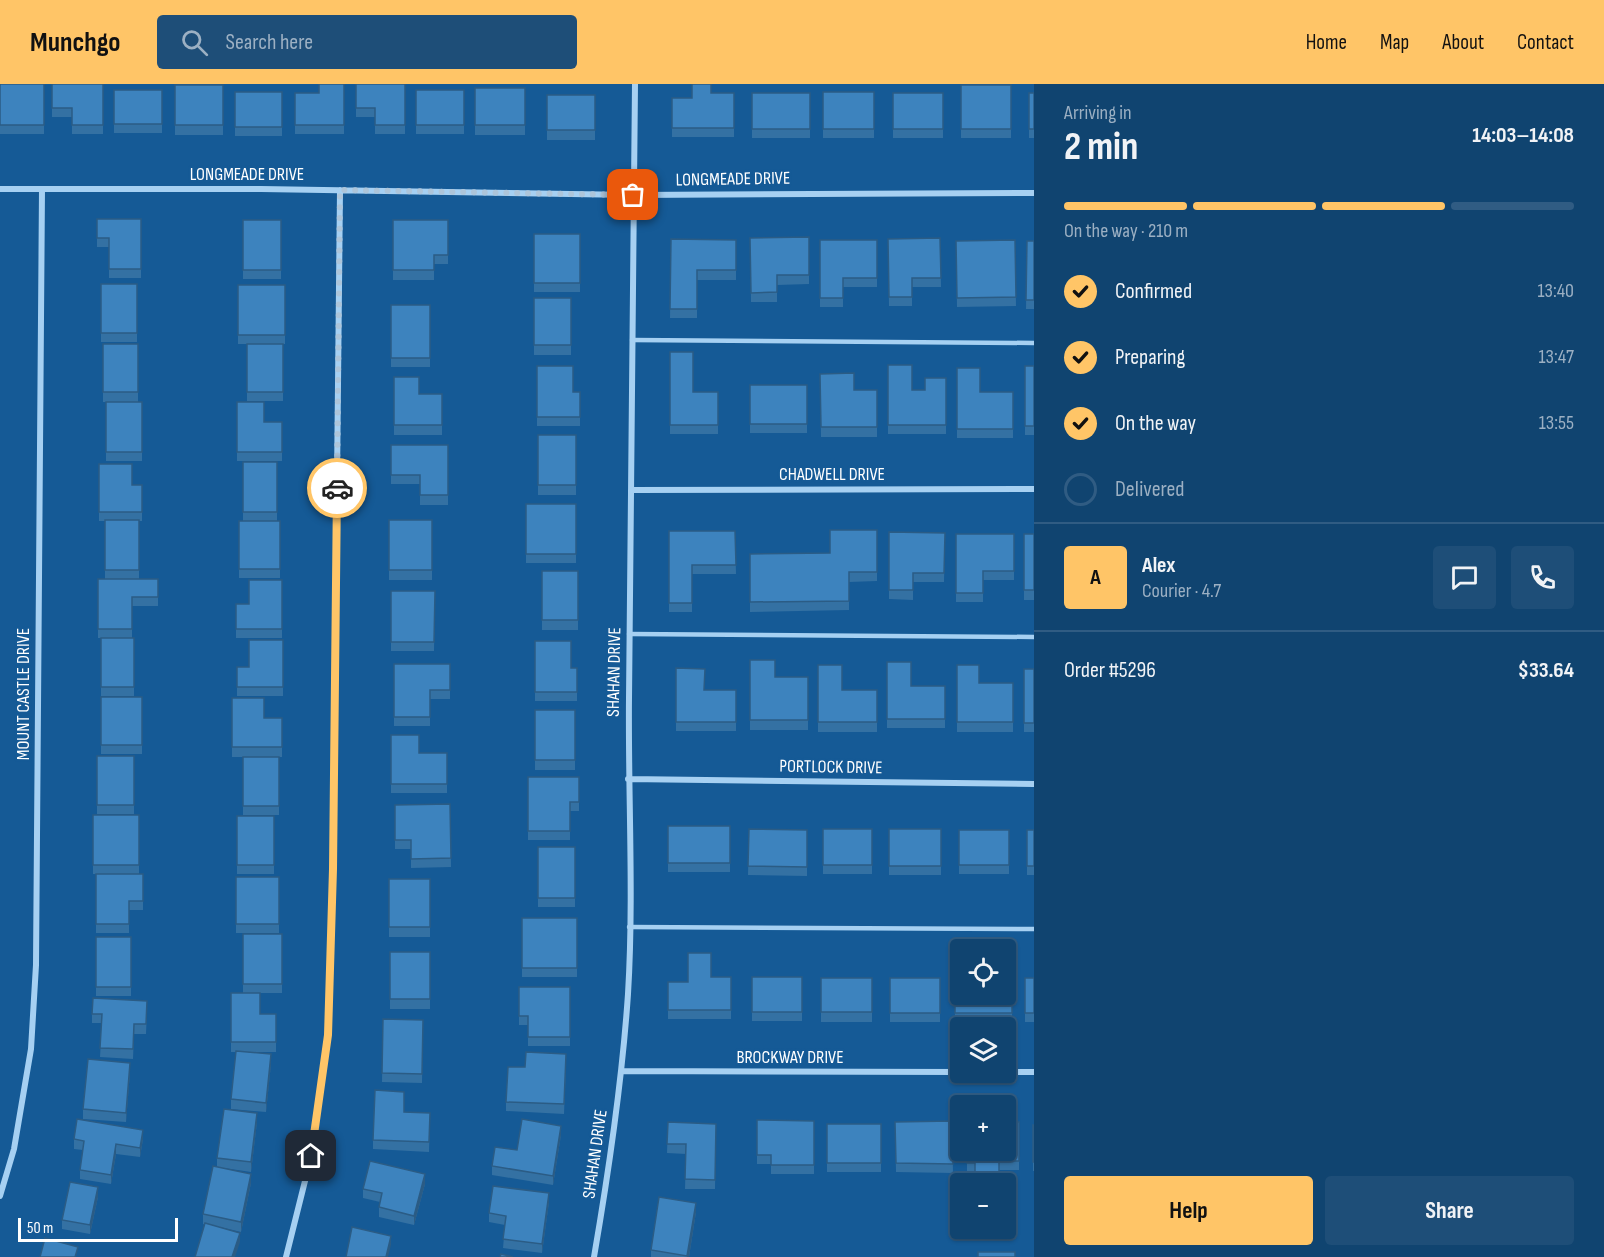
<!DOCTYPE html>
<meta charset="utf-8">
<style>
body{margin:0;font-family:"Sofia Sans Condensed",sans-serif;background:#1e4e78;color:#f1f3f6;height:100vh;display:flex;flex-direction:column;font-size:22px;white-space:nowrap}
*{box-sizing:border-box;margin:0}
p{font-size:20px;color:#9cb0c3}
.icon{flex:none;width:33px;height:33px;fill:none;stroke:currentColor;stroke-width:2;stroke-linecap:round;stroke-linejoin:round}
.map{position:relative;flex:1;overflow:hidden}
.details{display:flex;flex-direction:column;background:#104470;width:570px}
.details>*{flex:none}
.tools{position:absolute;left:950px;top:855px;display:grid;gap:12px}
.tools a{display:grid;place-items:center;width:66px;height:66px;border-radius:6px;background:#104470;box-shadow:0 2px 4px #0004,0 0 0 2px #305c83;font-size:30px}
.scale{position:absolute;left:18px;bottom:15px;width:160px;box-sizing:border-box;padding-left:6px;border:3px solid #fff;border-top:0;font-size:16px;line-height:21px;white-space:nowrap;color:#fff;-webkit-text-stroke:4px #155a96;paint-order:stroke}
.pin{position:absolute;display:grid;place-items:center;width:51px;height:51px;color:#fff;margin:-26px;border-radius:12px;box-shadow:0 3px 9px #0006}
.courier{position:absolute;display:grid;place-items:center;width:60px;height:60px;margin:-30px;border:4px solid #ffc567;border-radius:50%;background:#fff;color:#222;box-shadow:0 2px 8px #0007}
.overview em{font-style:normal;font-weight:700}
.overview div{display:flex;flex-direction:column-reverse}
.overview{display:flex;align-items:center;justify-content:space-between;height:102px;padding:0 30px}
h1{font-size:39px;font-weight:700;line-height:45px}
.bar{display:grid;grid-template-columns:repeat(4,1fr);gap:9px 6px;align-content:center;height:72px;padding:0 30px}
.bar i{height:8px;border-radius:4px;background:#305c83}
.bar .active{background:#ffc567}
.bar p{grid-column:span 4}
.line{display:flex;align-items:center;gap:15px;padding:0 30px;border-top:2px solid #305c83}
.line div{flex:1}
.round{display:grid;place-items:center;flex:none;width:63px;height:63px;border-radius:6px;background:#1e4e78}
ol{padding:0 30px;list-style:none}
li{display:flex;align-items:center;gap:18px;height:66px}
li p{margin-inline-start:auto}
li .icon{padding:6px;border-radius:50%;background:#ffc567;color:#111;stroke-width:4}
li:last-child{color:#9cb0c3}
li i{width:33px;height:33px;border:3px solid #305c83;border-radius:50%}
.primary-button{display:flex;gap:12px;margin-top:auto;padding:12px 30px}
.primary-button a{flex:1;height:69px;border-radius:6px;background:#ffc567;color:#111;font-size:24px;font-weight:700;line-height:69px;text-align:center}
.primary-button a+a{background:#1e4e78;color:#f1f3f6}
header{display:flex;align-items:center;gap:36px;box-sizing:border-box;height:84px;padding:0 30px;background:#ffc567;color:#111}
header strong{font-size:28px}
nav{display:flex;gap:33px;margin-inline-start:auto;font-size:21px}
.search{width:420px;height:54px;background:#1e4e78;display:flex;align-items:center;gap:15px;box-sizing:border-box;padding:0 21px;border-radius:6px;color:#9cb0c3;font-size:22px}
main{display:flex;flex:1;min-height:0}
.map>svg:first-child{display:block}
.lines{fill:none;stroke-linecap:round;stroke-linejoin:round}
.lane{stroke:#a6d0f2;stroke-width:4.5}
.street{stroke:#a6d0f2;stroke-width:6}
.wall{fill:#3471a3}
.shaded-wall{fill:#2b5c85}
.building{fill:#3d83be;stroke:#2b5c85;stroke-width:1.5}
.done{stroke:#adc5da;stroke-width:6;stroke-dasharray:0 10.8}
.route{stroke:#ffc567;stroke-width:8}
.labels{text-anchor:middle;dominant-baseline:central;stroke-width:5;stroke-linejoin:round;paint-order:stroke}
.street-label{font-size:18px;fill:#fff;stroke:#155a96}
</style>
<header>
<strong>Munchgo</strong>
<div class="search"><svg class="icon" aria-label="search" viewBox="0 0 24 24"><circle cx="10" cy="10" r="6"/><path d="M15 15l6 6"/></svg>Search here</div>
<nav><a>Home</a><a>Map</a><a>About</a><a>Contact</a></nav>
</header>
<main>
<div class="map">
<svg width="1034" height="1173" viewBox="0 0 1034 1173">
<rect width="100%" height="100%" fill="#155a96"/>
<g class="lines">
<path class="lane" d="M632 256 1034 259
M629 550 1034 553
M629 843 1034 845"/>
<path class="street" d="M0 105H261L633 111 1034 109
M631 406 1034 405
M628 695 1034 700
M621 987 960 988
M1005 988H1034
M0 1112 14 1065 31 965 36 881 42 105
M286 1173 311 1073 328 951 333 785 340 106
M594 1173C609 1086 622 998 628 910 634 812 628 712 629 614 631 410 632 205 635 0"/>
</g>
<path class="wall" d="M0 0H44V50H0Z
M52 0H103V50H72V33H52Z
M344 0V50H295V9H319Z
M356 0H405V50H375V33H356Z
M175 1H223V51H175Z
M961 1H1011V54H961Z
M475 4H525V51H475Z
M114 6H162V49H114Z
M416 6H464V50H416Z
M235 8H282V52H235Z
M823 8H874V54H823Z
M711 9H734V53H672V14H692Z
M752 9H810V54H752Z
M893 9H943V54H893Z
M1029 9H1034V54H1029Z
M547 11H595V56H547Z
M97 135H141V194H109V163H97Z
M243 136H281V195H243Z
M393 136H448V180H434V196H393Z
M534 150H580V208H534Z
M809 153V200L777 201V218H751L750 154Z
M940 154 941 203H912V222H889L888 155Z
M671 155 736 156V196H697V234H670Z
M820 156H877V203H843V223H820Z
M1015 156 1016 222 957 223 956 157Z
M1027 157H1034V225H1026Z
M101 200H137V258H101Z
M238 201H285V260H238Z
M534 214H571V271H534Z
M391 221H430V283H391Z
M103 260H138V318H103Z
M247 260H283V317H247Z
M670 268 693 308H718V350H670Z
M888 281 912 306H925L946 294V350H888Z
M537 282 573 308H580V342H537Z
M1025 282H1034V351H1025Z
M957 284 980 308H1013V354H957Z
M820 290 854 306H877V353H821Z
M394 293 419 310H442V351H394Z
M750 301H807V349H750Z
M106 318H142V377H106Z
M237 318 264 338H282V377H237Z
M538 351H576V411H538Z
M391 361H448V421H420V400H391Z
M243 378H277V437H280V494H239V437H243Z
M99 380 132 401H142V437H139V495H105V437H99Z
M526 420H576V479H526Z
M389 436H432V496H389Z
M877 446V497L849 498V526L750 528V470L830 469Z
M669 447H735L736 490H692V528H669Z
M889 448 945 449 944 498H913V516L889 515Z
M956 450H1014V496H983V518H956Z
M1024 450H1034V516H1024Z
M542 487H578V546H542Z
M98 495H158V522H132V554H98Z
M282 496V554H236V520H249Z
M391 507H435L434 567H391Z
M101 554H134V612H101Z
M283 556V612H237V583H249Z
M535 557 571 584H577V617H535Z
M750 576 775 593H808V646H750Z
M887 578 911 602H945V644H887Z
M394 580H450V615H430V642H394Z
M818 581 842 606H877V648H818Z
M957 581 979 599H1013V648H957Z
M676 584 704 606H736V647H676Z
M1024 585H1034V648H1024Z
M101 613H142V670H101Z
M232 614 264 634H282V673H232Z
M535 626H575V686H535Z
M391 651 419 669H447V709H391Z
M97 672H134V730H97Z
M243 673H279V731H243Z
M528 693H579V727H570V756H528Z
M450 720 451 783 411 784V765H395V721Z
M93 731H139V790H93Z
M237 732H274V790H237Z
M668 742H730V788H668Z
M749 745 807 746V792L748 791Z
M823 745H872V790H823Z
M889 745H941V791H889Z
M959 746H1009V790H959Z
M1027 746H1034V791H1027Z
M538 763H575V823H538Z
M96 790H143V826H129V849H96Z
M236 793H279V849H236Z
M389 795H430V853H389Z
M522 834H577V893H522Z
M243 850H282V909H243Z
M96 853H131V912H96Z
M390 868H430V925H390Z
M711 893H731V935H668V898H688Z
M752 893H802V937H752Z
M1012 893V938H955V898L960 910Z
M821 894H872V938H821Z
M890 894H940V938H890Z
M1025 894H1034V938H1025Z
M519 903H570V962H528V941H519Z
M231 909 260 930H276V968H243L271 980 266 1028 231 1025V1015L236 968H231Z
M147 926 146 950H134L133 975 100 973 102 939H92V930Z
M383 935 423 936 422 999 382 998Z
M566 980 564 1030 506 1027V1018L525 983Z
M130 988 126 1038 83 1035V1025Z
M404 1028 430 1038 429 1068 373 1065V1056Z
M757 1036 814 1037V1090H771V1080H757Z
M952 1037 953 1089 896 1088 895 1038Z
M257 1038 251 1088 224 1084 251 1099 241 1148 220 1143 240 1158 203 1140V1130L217 1083V1074Z
M668 1038 716 1040 715 1105H685L686 1070 667 1069Z
M1019 1038V1086H999V1100H975V1088H967V1066Z
M827 1040H881V1088H827Z
M1033 1041H1034V1087H1033Z
M561 1051 553 1101 492 1091V1082L517 1066Z
M74 1055H143L140 1073 116 1070 111 1100 80 1095V1086L83 1066 74 1065Z
M425 1100 414 1141 379 1133V1123L380 1118 363 1114V1105Z
M98 1113 90 1150 62 1145V1136Z
M549 1118 542 1169 503 1164 505 1141 489 1138V1129Z
M696 1128 689 1173H651V1166Z"/>
<path class="shaded-wall" d="M271 970V980L266 1028V1019Z
M130 979V988L126 1038V1029Z
M257 1029V1038L251 1088V1078Z
M561 1042V1051L553 1101V1092Z
M143 1046V1055L140 1073V1064Z
M116 1060V1070L111 1100V1091Z
M251 1090V1099L241 1148V1138Z
M425 1090V1100L414 1141V1132Z
M98 1103V1113L90 1150V1141Z
M549 1109V1118L542 1169V1160Z
M696 1119V1128L689 1173H687Z
M240 1149V1158L235 1173H232Z
M391 1152V1161L388 1173H386Z"/>
<path class="building" d="M0 0H44V41H0Z
M52 0H103V41H72V24H52Z
M319 0H344V41H295V9H319Z
M356 0H405V41H375V24H356Z
M692 0H711V9H734V44H672V14H692Z
M175 1H223V41H175Z
M961 1H1011V45H961Z
M475 4H525V41H475Z
M114 6H162V40H114Z
M416 6H464V41H416Z
M235 8H282V43H235Z
M823 8H874V45H823Z
M752 9H810V45H752Z
M893 9H943V45H893Z
M1029 9H1034V45H1029Z
M547 11H595V46H547Z
M97 135H141V185H109V154H97Z
M243 136H281V186H243Z
M393 136H448V171H434V186H393Z
M534 150H580V199H534Z
M809 153V191H777V208L751 209 750 154Z
M940 154 941 194H912V213H889L888 155Z
M671 155 736 156V186H697V225H670Z
M820 156H877V194H843V214H820Z
M1015 156 1016 213 957 214 956 157Z
M1027 157H1034V216H1026Z
M101 200H137V249H101Z
M238 201H285V251H238Z
M534 214H571V261H534Z
M391 221H430V274H391Z
M103 260H138V308H103Z
M247 260H283V308H247Z
M670 268H693V308H718V341H670Z
M888 281H912V306H925V294H946V341H888Z
M537 282H573V308H580V333H537Z
M1025 282H1034V342H1025Z
M957 284H980V308H1013V345H957Z
M854 289V306H877V343H821L820 290Z
M394 293H419V310H442V341H394Z
M750 301H807V340H750Z
M106 318H142V368H106Z
M237 318H264V338H282V368H237Z
M538 351H576V401H538Z
M391 361H448V411H420V391H391Z
M243 378H277V428H243Z
M99 380H132V401H142V428H99Z
M526 420H576V470H526Z
M105 436H139V486H105Z
M389 436H432V486H389Z
M239 437H280V485H239Z
M830 446H877V488H849V517L750 518V470L830 469Z
M669 447H735L736 481H692V519H669Z
M889 448 945 449 944 489H913V506H889Z
M956 450H1014V487H983V509H956Z
M1024 450H1034V506H1024Z
M542 487H578V536H542Z
M98 495H158V513H132V545H98Z
M249 496H282V545H236V520H249Z
M391 507H435L434 558H391Z
M101 554H134V603H101Z
M249 556H283V603H237V583H249Z
M535 557H571V584H577V608H535Z
M750 576H775V593H808V636H750Z
M887 578H911V602H945V635H887Z
M394 580H450V606H430V633H394Z
M818 581H842V606H877V638H818Z
M957 581H979V599H1013V638H957Z
M676 584 705 585 704 606H736V638H676Z
M1024 585H1034V639H1024Z
M101 613H142V661H101Z
M232 614H264V634H282V663H232Z
M535 626H575V676H535Z
M391 651H419V669H447V700H391Z
M97 672H134V721H97Z
M243 673H279V722H243Z
M528 693H579V718H570V747H528Z
M450 720 451 774 411 775V756H395V721Z
M93 731H139V781H93Z
M237 732H274V781H237Z
M668 742H730V779H668Z
M749 745 807 746V783L748 782Z
M823 745H872V781H823Z
M889 745H941V782H889Z
M959 746H1009V781H959Z
M1027 746H1034V782H1027Z
M538 763H575V814H538Z
M96 790H143V817H129V840H96Z
M236 793H279V840H236Z
M389 795H430V843H389Z
M522 834H577V884H522Z
M243 850H282V900H243Z
M96 853H131V903H96Z
M390 868H430V915H390Z
M688 869H711V893H731V926H668V898H688Z
M752 893H802V928H752Z
M1005 893H1012V929H955V898H960V910H1005Z
M821 894H872V928H821Z
M890 894H940V929H890Z
M1025 894H1034V929H1025Z
M519 903H570V953H528V932H519Z
M231 909H260V930H276V958H231Z
M93 914 147 917 146 940H134L133 965 100 964 102 930H92Z
M383 935 423 936 422 990 382 989Z
M236 967 271 970 266 1019 231 1015Z
M526 968 566 970 564 1020 506 1018 508 983H525Z
M88 975 130 979 126 1029 83 1025Z
M375 1006 404 1008V1028L430 1029 429 1058 373 1056Z
M224 1025 257 1029 251 1078 217 1074Z
M77 1035 143 1046 140 1064 116 1060 111 1091 80 1086 84 1057 74 1055Z
M522 1035 561 1042 553 1092 492 1082 495 1063 517 1066Z
M757 1036 814 1037V1081H771V1071H757Z
M952 1037 953 1080 896 1079 895 1038Z
M668 1038 716 1040 715 1096 685 1095 686 1060H667Z
M1005 1038H1019V1077H999V1096H975V1079H967V1066H1005Z
M827 1040H881V1079H827Z
M1033 1041H1034V1078H1033Z
M370 1077 425 1090 414 1132 379 1123 382 1109 363 1105Z
M213 1082 251 1090 241 1138 203 1130Z
M70 1098 98 1103 90 1141 62 1136Z
M493 1102 549 1109 542 1160 503 1155 506 1132 489 1129Z
M659 1113 696 1119 687 1172 651 1166Z
M205 1139 240 1149 232 1173H195Z
M352 1143 391 1152 386 1173H346Z
M45 1154 78 1163 75 1173H40Z
M978 1168H1015V1173H978Z
M501 1170 513 1173H500Z"/>
<g class="lines">
<path class="done" d="M337 404 340 106 633 111"/>
<path class="route" d="M311 1072 328 951 333 785 337 404"/>
</g>
<g class="labels">
<g class="street-label">
<text x="247" y="90">LONGMEADE DRIVE</text>
<text transform="translate(733 95) rotate(-1)">LONGMEADE DRIVE</text>
<text x="832" y="390">CHADWELL DRIVE</text>
<text transform="translate(614 588) rotate(-89)">SHAHAN DRIVE</text>
<text transform="translate(23 610) rotate(-90)">MOUNT CASTLE DRIVE</text>
<text transform="translate(831 683) rotate(1)">PORTLOCK DRIVE</text>
<text x="790" y="973">BROCKWAY DRIVE</text>
<text transform="translate(595 1070) rotate(-82)">SHAHAN DRIVE</text>
</g>
</g>
</svg>
<div class="tools">
<a><svg class="icon" aria-label="locate" viewBox="0 0 24 24"><circle cx="12" cy="12" r="6"/><path d="M12 2v4M12 18v4M2 12h4M18 12h4"/></svg></a>
<a><svg class="icon" aria-label="layers" viewBox="0 0 24 24"><path d="M12 4l9 5-9 5-9-5zM3 14l9 5 9-5"/></svg></a>
<a>+</a>
<a>−</a>
</div>
<div class="scale">50 m</div>
<div class="pin" style="left:633px;top:111px;background:#ea580c"><svg class="icon" aria-label="bag" viewBox="0 0 24 24"><path d="M5 8h14l-1 12H6zM9 8a3 3 0 0 1 6 0"/></svg></div>
<div class="pin" style="left:311px;top:1072px;background:#1f2937"><svg class="icon" aria-label="home" viewBox="0 0 24 24"><path d="M3 11l9-7 9 7M6 9v11h12V9"/></svg></div>
<div class="courier" style="left:337px;top:404px"><svg class="icon" aria-label="car" viewBox="0 0 24 24"><path d="M5 17H2v-5l4-1 3-4h7l3 4 3 1v5h-3M9 17h6M6 11h13"/><circle cx="7" cy="17" r="2"/><circle cx="17" cy="17" r="2"/></svg></div>
</div>
<section class="details">
<div class="overview"><div><h1>2 min</h1><p>Arriving in</p></div><em>14:03–14:08</em></div>
<div class="bar"><i class="active"></i><i class="active"></i><i class="active"></i><i></i><p>On the way · 210 m</p></div>
<ol>
<li><svg class="icon" aria-label="check" viewBox="0 0 24 24"><path d="M5 12l5 5 9-10"/></svg>Confirmed<p>13:40</p></li>
<li><svg class="icon" aria-label="check" viewBox="0 0 24 24"><path d="M5 12l5 5 9-10"/></svg>Preparing<p>13:47</p></li>
<li><svg class="icon" aria-label="check" viewBox="0 0 24 24"><path d="M5 12l5 5 9-10"/></svg>On the way<p>13:55</p></li>
<li><i></i>Delivered</li>
</ol>
<div class="line" style="height:108px"><b class="round" style="background:#ffc567;color:#111">A</b><div><b>Alex</b><p>Courier · 4.7</p></div><a class="round"><svg class="icon" aria-label="chat" viewBox="0 0 24 24"><path d="M4 5h16v11H9l-5 4z"/></svg></a><a class="round"><svg class="icon" aria-label="phone" viewBox="0 0 24 24"><path d="M5 4h4l2 5-3 2q2 4 5 5l2-3 5 2v4C11 20 4 13 5 4z"/></svg></a></div>
<div class="line" style="height:78px"><div>Order #5296</div><b>$33.64</b></div>
<div class="primary-button"><a>Help</a><a>Share</a></div>
</section>
</main>
